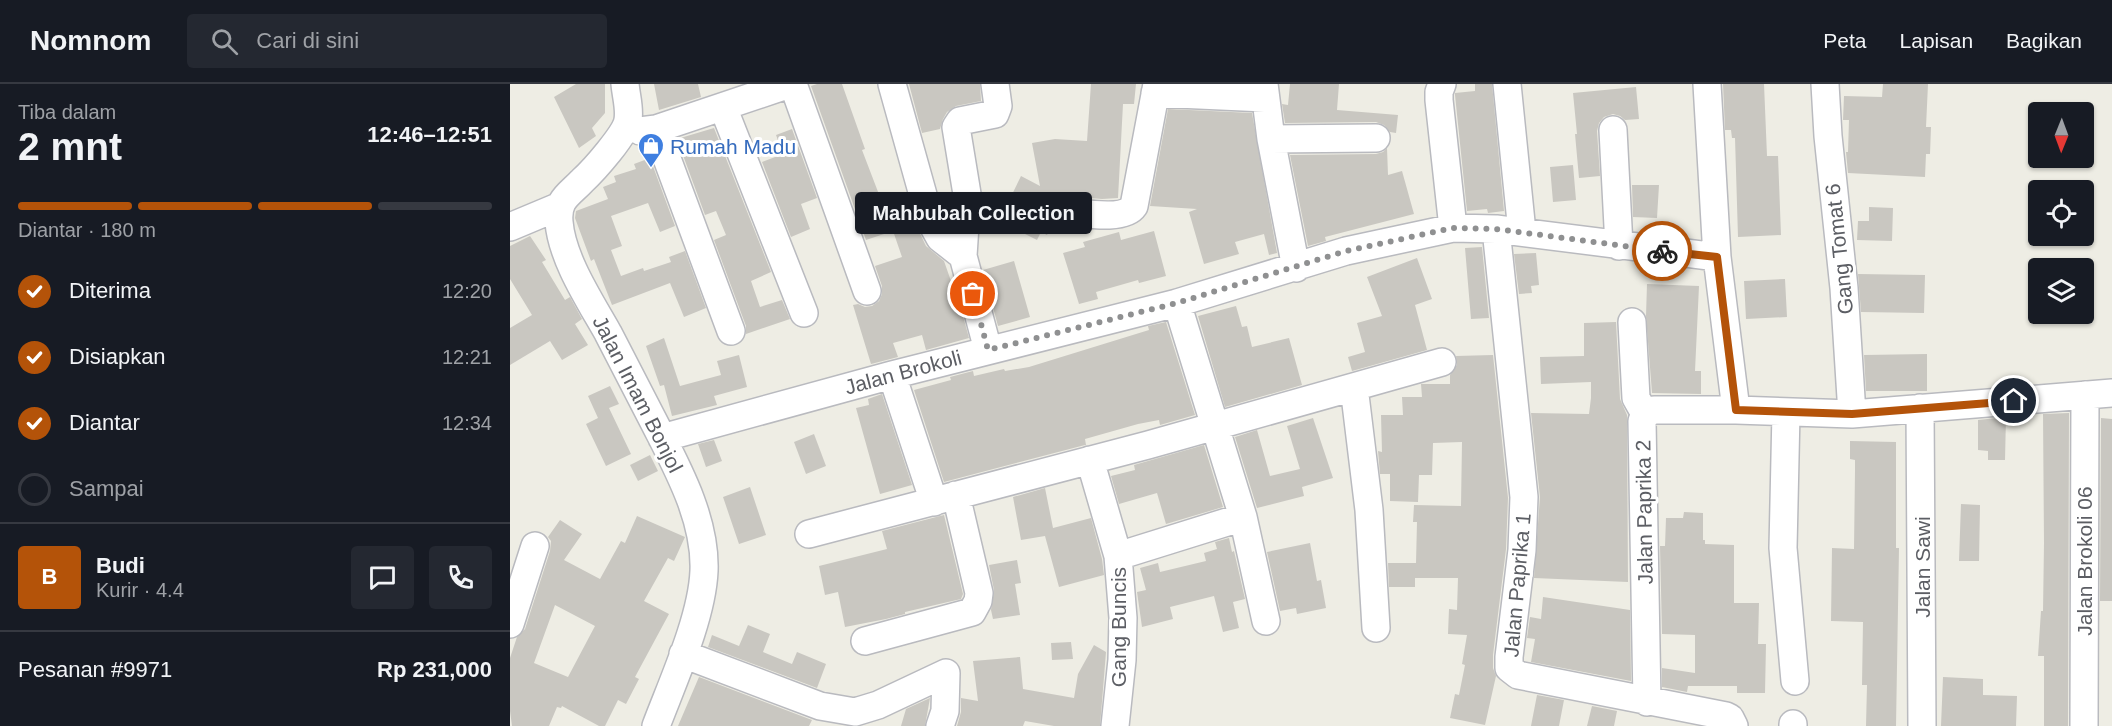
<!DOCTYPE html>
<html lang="id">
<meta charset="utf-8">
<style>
body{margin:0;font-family:Helvetica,sans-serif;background:#242831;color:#f1f3f6;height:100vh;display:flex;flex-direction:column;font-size:22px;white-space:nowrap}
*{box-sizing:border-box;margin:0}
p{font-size:20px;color:#9ea1a6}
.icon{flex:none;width:33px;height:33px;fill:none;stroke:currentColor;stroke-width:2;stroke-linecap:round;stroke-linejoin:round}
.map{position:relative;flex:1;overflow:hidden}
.side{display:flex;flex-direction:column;background:#171b24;width:510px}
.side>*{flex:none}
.needle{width:39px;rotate:181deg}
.fabs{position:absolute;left:1518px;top:18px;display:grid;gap:12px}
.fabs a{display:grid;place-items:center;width:66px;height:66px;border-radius:6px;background:#171b24;box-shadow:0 2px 4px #0004;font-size:30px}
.pin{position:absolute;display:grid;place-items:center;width:51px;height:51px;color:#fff;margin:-26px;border:3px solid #fff;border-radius:50%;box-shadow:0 2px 6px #0007}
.courier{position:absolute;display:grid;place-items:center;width:60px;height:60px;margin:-30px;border:4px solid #b45309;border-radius:50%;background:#fff;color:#222;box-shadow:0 2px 8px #0007}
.bubble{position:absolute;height:42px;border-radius:6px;background:#171b24;box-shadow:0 2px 4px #0004;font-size:20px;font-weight:700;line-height:42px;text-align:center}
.summary em{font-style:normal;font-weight:700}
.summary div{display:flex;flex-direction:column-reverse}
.summary{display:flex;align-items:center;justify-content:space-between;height:102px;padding:0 18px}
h1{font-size:39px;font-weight:700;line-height:45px}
.bar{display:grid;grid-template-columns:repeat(4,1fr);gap:9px 6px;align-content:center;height:72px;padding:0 18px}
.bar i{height:8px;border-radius:4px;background:#363941}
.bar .current{background:#b45309}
.bar p{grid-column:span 4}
.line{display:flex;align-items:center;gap:15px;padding:0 18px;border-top:2px solid #363941}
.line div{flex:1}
.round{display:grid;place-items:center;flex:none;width:63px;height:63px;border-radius:6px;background:#242831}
ol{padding:0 18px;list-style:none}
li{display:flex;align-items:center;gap:18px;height:66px}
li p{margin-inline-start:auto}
li .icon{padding:6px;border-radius:50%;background:#b45309;color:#fff;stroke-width:4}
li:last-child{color:#9ea1a6}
li i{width:33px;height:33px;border:3px solid #363941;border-radius:50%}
header{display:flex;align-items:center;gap:36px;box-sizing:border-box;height:84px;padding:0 30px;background:#171b24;border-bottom:2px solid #363941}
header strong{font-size:28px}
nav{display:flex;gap:33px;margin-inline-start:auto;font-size:21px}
.search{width:420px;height:54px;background:#242831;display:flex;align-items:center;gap:15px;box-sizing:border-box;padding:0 21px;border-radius:6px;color:#9ea1a6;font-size:22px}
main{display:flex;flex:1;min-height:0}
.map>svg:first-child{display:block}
.building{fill:#c9c7c1;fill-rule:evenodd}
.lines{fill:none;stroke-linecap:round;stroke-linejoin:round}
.minor-casing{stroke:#b9babf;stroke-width:30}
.minor{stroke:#fff;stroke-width:27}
.done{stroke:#8f9091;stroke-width:6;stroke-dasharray:0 10.8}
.route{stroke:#b45309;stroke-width:8}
.labels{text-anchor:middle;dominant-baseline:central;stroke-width:6;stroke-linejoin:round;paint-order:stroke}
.shop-label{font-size:21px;fill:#366cbe;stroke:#fff;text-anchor:start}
.street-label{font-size:21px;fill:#5c5e64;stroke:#fff}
</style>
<header>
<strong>Nomnom</strong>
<div class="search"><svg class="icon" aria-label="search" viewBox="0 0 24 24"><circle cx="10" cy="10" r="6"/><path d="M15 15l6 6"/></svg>Cari di sini</div>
<nav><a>Peta</a><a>Lapisan</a><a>Bagikan</a></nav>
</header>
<main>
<section class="side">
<div class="summary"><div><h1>2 mnt</h1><p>Tiba dalam</p></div><em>12:46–12:51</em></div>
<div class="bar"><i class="current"></i><i class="current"></i><i class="current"></i><i></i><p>Diantar · 180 m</p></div>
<ol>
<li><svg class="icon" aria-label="check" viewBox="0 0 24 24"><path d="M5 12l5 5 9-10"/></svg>Diterima<p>12:20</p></li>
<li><svg class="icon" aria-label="check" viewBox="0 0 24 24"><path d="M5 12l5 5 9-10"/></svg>Disiapkan<p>12:21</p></li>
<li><svg class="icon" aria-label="check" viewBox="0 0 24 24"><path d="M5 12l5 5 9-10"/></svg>Diantar<p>12:34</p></li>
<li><i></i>Sampai</li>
</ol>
<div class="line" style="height:108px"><b class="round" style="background:#b45309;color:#fff">B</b><div><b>Budi</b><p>Kurir · 4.4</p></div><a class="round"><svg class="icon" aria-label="chat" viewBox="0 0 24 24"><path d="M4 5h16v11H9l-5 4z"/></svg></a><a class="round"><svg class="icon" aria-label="phone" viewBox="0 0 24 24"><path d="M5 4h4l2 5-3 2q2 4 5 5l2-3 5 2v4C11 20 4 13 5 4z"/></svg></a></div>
<div class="line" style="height:78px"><div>Pesanan #9971</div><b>Rp 231,000</b></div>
</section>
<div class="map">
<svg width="1602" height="642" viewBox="0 0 1602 642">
<rect width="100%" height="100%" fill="#eeede4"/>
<path class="building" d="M66 0H95V29L82 44 86 52 69 64 44 13Z
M144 0H188L191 13 149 26Z
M307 0H332L355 65 352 66 383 147 356 156 301 2Z
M399 0H470L471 17 446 22 437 28 433 35 430 45 412 49Z
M581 0H626L624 20H613L608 114 592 115 557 112 549 114 543 119 540 126 544 137 537 151 531 148 527 156 489 137 511 92 530 102 522 59 545 55 577 57Z
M780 0H829L827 26 888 31 886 49 880 48 874 41 866 38 775 39 772 20 778 21Z
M965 0H982L994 127 978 129 977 125 957 127 945 11V9L965 7Z
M1213 0H1254L1257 72H1268L1271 151 1228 153 1225 54H1222L1221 46H1215Z
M1373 0H1418L1416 43H1421L1420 70H1416L1415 93 1338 89 1336 68H1338L1339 36H1333L1334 12 1372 13Z
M1126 3 1129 35 1115 36 1110 32 1103 30 1094 33 1089 39 1087 47 1090 92 1069 94 1065 50H1067L1063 9Z
M658 25 742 29 767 169 759 171 754 150 725 158 729 170 694 180 679 128 687 125 640 122Z
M204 44 261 188 241 197 250 223 272 216 280 235 236 250V242L204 156 216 151 206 127 195 131 167 55Z
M282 45 307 114 291 120 300 145 281 153 252 78 273 70 266 51Z
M877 64 878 91 892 87 904 130 815 153 816 157 798 162 780 71 866 70 873 68Z
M140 74 165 142 150 148 138 119 101 132 112 162 101 166 111 192 133 184 134 187 161 178 159 173 175 167 196 224 174 233 160 199 102 221 84 175 81 177 65 134 66 127 98 115 93 103 106 98 104 92 126 85 124 80Z
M1063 81 1066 116 1043 118 1040 83Z
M1122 101H1149L1147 134 1123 133Z
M1359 123 1383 124 1382 157 1347 156 1348 137H1359Z
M404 137 416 162 434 177 442 200 444 199 459 254 416 266 412 251 383 259 388 273 361 280 343 221 348 220 355 223 362 222 369 217 372 210V202L365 182 392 173 382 144Z
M644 147 656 192 629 199 628 196 586 208 588 215 569 220 553 169 575 163 573 158 609 148 611 156Z
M20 152 36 176 32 178 55 216 60 213 72 235 65 240 78 261 52 276 40 257 0 281V244L22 231 0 195V162Z
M972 163 979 234 961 235 955 164Z
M1026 169 1029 201 1021 202 1022 209 1009 210 1004 170Z
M907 174 922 215 905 221 917 266 842 287 838 273 855 268 847 239 872 232 857 193Z
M504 177 520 233 488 242 473 186Z
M1348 190 1415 191 1414 229 1351 228Z
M1275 195 1277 233 1236 235 1234 197Z
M1137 200 1189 202 1185 287H1191V310L1142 309 1136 232Z
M726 222 732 243 737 242 742 263 779 254 792 301 715 323 688 232Z
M656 238 685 331 650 341 649 336 628 340 575 355 576 361H575L434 398 404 306 441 296 440 293 463 287 464 292 494 285 495 287 519 283 639 246 638 242Z
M1106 238 1110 315 1117 331 1118 498 1024 494 1030 413 1021 329 1079 330 1081 314V298L1031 300 1030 273 1074 272V239Z
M154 254 170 302 211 291 207 277 229 271 237 303 204 312 207 321 162 332 154 301 150 302 136 262Z
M1417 270V307H1356L1354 271Z
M983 271 998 414 996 465 983 571V584L986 592 975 641 940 634 945 610 949 611 955 581 952 580 957 551 938 550 939 525 947 526 948 494H905V503H879L878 479H906L907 438H903L904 421 951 422 952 358 923 359 922 391H909L908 418 880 417V390H870L868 367 872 368 871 331H893L892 313H912L911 300H940V291L947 281 946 272Z
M100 302 109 320 99 324 121 370 96 382 76 340 88 334 78 312Z
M372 310 402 401 370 410 346 324 359 321 358 315Z
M1559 329 1558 642H1534V572H1528L1531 527H1533L1534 459 1533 330Z
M1496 333 1495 376H1478V367L1468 366V336Z
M803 334 823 394 792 403 794 412 747 424 725 353 747 346 760 392 790 385 777 342Z
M1591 334 1602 335V517H1590Z
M304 350 316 382 296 390 284 358Z
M204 356 212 377 196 383 188 360Z
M1340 357 1386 358V464H1389L1386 642H1356L1357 601H1352L1353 538 1321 537 1322 464 1344 465 1345 387V376L1340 375Z
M694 361 713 423 656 440 647 409 609 420 601 392 625 386 624 381Z
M140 371 148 387 128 397 120 381Z
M240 403 256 451 229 460 213 413Z
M535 404 543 444 581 434 592 475 594 491 549 503 535 452 511 456 503 413Z
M1451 420 1470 421 1469 477H1449Z
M1174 428 1193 429V456H1195V460L1224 461V519H1249L1248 560H1256L1255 609H1227V602H1178L1177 608 1152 603V584L1185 589V551L1152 550 1150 462H1155L1156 434H1173Z
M434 431 453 510 451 515 395 528V530L376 535 335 543 328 508 315 511 309 482 377 465 372 447Z
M127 432 175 453 164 477 158 474 134 517 159 530 125 593 129 595 116 620 108 616 95 642H89L52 622 51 624 47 623 39 642H2L0 627V574L7 553 15 545 40 467 41 457 38 453 50 436 72 450 54 476 90 495 111 457 115 459ZM45 521 85 542 58 593 24 579Z
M719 454 722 468 724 467 735 515 723 518 729 544 713 548 704 512 660 523 663 535 632 543 627 508 636 506 630 484 648 479 650 488 696 477 694 469 707 465 705 458Z
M800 459 807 497 811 496 816 524 787 530 786 524 770 527 757 468Z
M507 476 511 499 505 500 510 531 483 535 481 526 484 506 479 481Z
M1033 513 1120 526 1121 597 1021 578 1025 555 1017 554 1020 533 1031 535Z
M238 541 260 550 253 568 282 580 287 568 316 580 307 604 198 563 202 551 229 562Z
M561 558 563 575 542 576 541 559Z
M584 561 596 568 590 642H544L515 637 513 642H447L451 628V614L468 617 463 577 510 573 513 605 564 614 568 590Z
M189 593 302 636 299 642H168Z
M1433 593 1473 595V611L1507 612 1506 642H1431Z
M1027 611 1054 616 1049 642H1021Z
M420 614 415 642H391L396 625Z
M1082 622 1107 627 1104 642H1077Z"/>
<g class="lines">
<defs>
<path id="minor" d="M115 0C116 12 120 24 118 36 116 50 84 86 72 97 59 111 47 115 49 138 52 175 80 217 98 249 114 280 130 311 146 342 168 385 196 436 194 487 192 534 163 597 146 642
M283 0 357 207
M382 0 420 136 430 154 453 172 478 266
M754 0 761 55 786 184
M932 0 929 8V16L943 144
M997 0 1012 148
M1197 0 1207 173
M1315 0 1318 52 1334 204 1342 330
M645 9 755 14
M213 23 294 229
M146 45 221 247
M1103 46 1109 162
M130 47 146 45 280 0
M761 55 866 54
M556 128C572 129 614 137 624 122L647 0
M0 143 50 122
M986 145 1014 413 1012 466 999 573V584L1008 591 1216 632 1220 634 1224 642
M453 172 457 110 446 43 450 37 485 30 488 22 485 0
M667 219 733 433 756 537
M1122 238 1126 314 1135 330
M382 291 424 418
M844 303 859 426 866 544
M1410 324 1412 642
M1276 328 1273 464 1285 597
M152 354 382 291 667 219 836 167 943 144 986 145 1207 173 1226 326 1342 330 1602 309
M580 376 608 472 613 534 612 576 605 642
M299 450 638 361 932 278
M608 472 733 433
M0 540 25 462
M355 557 462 528 468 517 469 509 446 411
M173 570 310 622 345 628 368 621 436 589 435 627 430 642
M1137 618 1132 337 1135 330 1144 326H1226
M1283 642V640
M1574 642 1575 311"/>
</defs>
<use href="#minor" class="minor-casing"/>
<use href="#minor" class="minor"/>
</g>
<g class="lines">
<path class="done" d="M463 210 478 266 667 219 836 167 943 144 986 145 1152 167"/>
<path class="route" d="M1152 167 1207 173 1226 326 1342 330 1504 317"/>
</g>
<defs>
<symbol id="shop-pin" viewBox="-11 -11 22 30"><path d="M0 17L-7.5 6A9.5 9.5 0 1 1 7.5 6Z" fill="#3f7fe0" stroke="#fff"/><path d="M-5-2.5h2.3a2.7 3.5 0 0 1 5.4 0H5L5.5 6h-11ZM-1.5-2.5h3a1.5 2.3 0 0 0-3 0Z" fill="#fff"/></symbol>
</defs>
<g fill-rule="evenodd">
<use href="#shop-pin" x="126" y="47" width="30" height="40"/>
</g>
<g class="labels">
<g class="shop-label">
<text x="160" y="62">Rumah Madu</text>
</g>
<g class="street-label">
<text transform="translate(1329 165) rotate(-96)">Gang Tomat 6</text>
<text transform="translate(393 288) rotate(-15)">Jalan Brokoli</text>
<text transform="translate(128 310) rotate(63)">Jalan Imam Bonjol</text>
<text transform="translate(1134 428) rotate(-91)">Jalan Paprika 2</text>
<text transform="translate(1574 477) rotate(-90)">Jalan Brokoli 06</text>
<text transform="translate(1412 483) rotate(-90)">Jalan Sawi</text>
<text transform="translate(1007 501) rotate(-85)">Jalan Paprika 1</text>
<text transform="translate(608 543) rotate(-90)">Gang Buncis</text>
</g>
</g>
</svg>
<div class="fabs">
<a><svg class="needle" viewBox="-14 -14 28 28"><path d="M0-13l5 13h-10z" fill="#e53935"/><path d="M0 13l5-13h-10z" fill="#9ea1a6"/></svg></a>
<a><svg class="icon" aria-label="locate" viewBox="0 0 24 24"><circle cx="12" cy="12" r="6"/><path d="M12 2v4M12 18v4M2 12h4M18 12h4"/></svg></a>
<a><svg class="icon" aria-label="layers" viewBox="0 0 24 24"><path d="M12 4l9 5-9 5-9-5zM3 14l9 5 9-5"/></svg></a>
</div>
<div class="pin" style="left:463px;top:210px;background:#ea580c"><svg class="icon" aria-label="bag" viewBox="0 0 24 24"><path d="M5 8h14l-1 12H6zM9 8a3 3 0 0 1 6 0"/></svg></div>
<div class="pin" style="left:1504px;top:317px;background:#1f2937"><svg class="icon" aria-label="home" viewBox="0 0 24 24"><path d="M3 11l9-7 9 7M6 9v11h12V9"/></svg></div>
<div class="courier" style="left:1152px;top:167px"><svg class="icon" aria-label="bike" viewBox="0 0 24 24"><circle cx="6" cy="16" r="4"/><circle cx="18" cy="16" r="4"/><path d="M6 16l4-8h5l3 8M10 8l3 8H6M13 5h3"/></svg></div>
<div class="bubble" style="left:345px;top:108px;width:237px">Mahbubah Collection</div>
</div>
</main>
